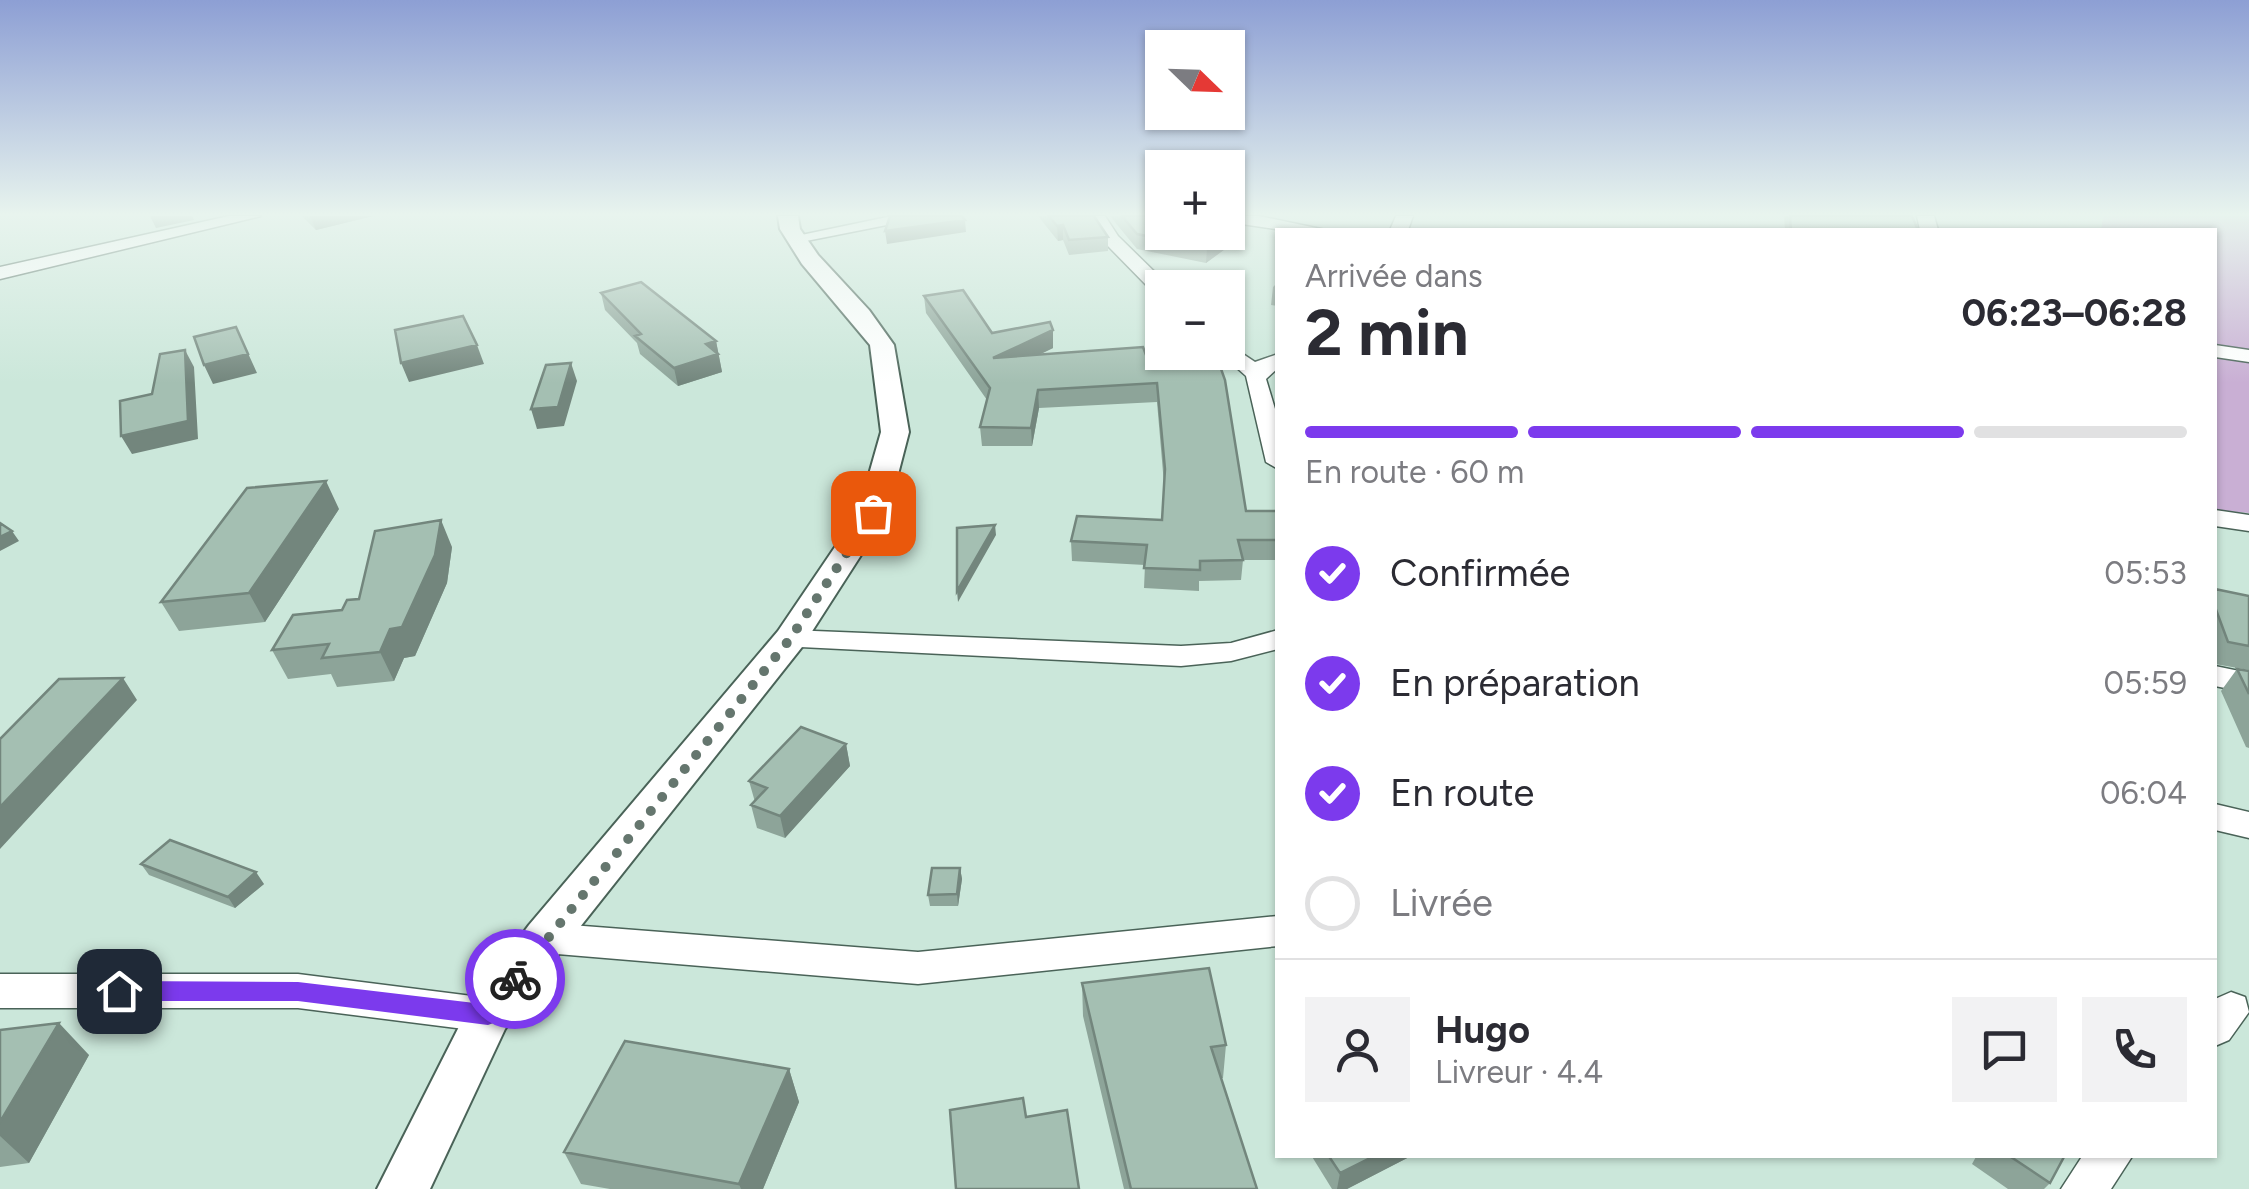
<!DOCTYPE html>
<html lang="fr">
<meta charset="utf-8">
<style>
body{margin:0;font-family:Figtree,sans-serif;background:#f2f2f3;color:#2b2b33;height:100vh;display:flex;flex-direction:column;font-size:38px;white-space:nowrap}
*{box-sizing:border-box;margin:0}
p{font-size:32px;color:#7c7c81}
.icon{flex:none;width:55px;height:55px;fill:none;stroke:currentColor;stroke-width:2;stroke-linecap:round;stroke-linejoin:round}
.map{position:relative;flex:1;overflow:hidden}
.panel{position:absolute;left:1275px;top:228px;width:942px;height:930px;display:flex;flex-direction:column;background:#fff;border-radius:0px;box-shadow:0 2px 8px #0004}
.panel>*{flex:none}
.needle{width:65px;rotate:113deg}
.buttons{position:absolute;left:1145px;top:30px;display:grid;gap:20px}
.buttons a{display:grid;place-items:center;width:100px;height:100px;border-radius:0px;background:#fff;box-shadow:0 2px 8px #0004;font-size:50px}
.pin{position:absolute;display:grid;place-items:center;width:85px;height:85px;color:#fff;margin:-42px;border-radius:20px;box-shadow:0 5px 15px #0006}
.courier{position:absolute;display:grid;place-items:center;width:100px;height:100px;margin:-50px;border:8px solid #7c3aed;border-radius:50%;background:#fff;color:#222;box-shadow:0 2px 12px #0007}
.head em{font-style:normal;font-weight:700}
.head div{display:flex;flex-direction:column-reverse}
.head{display:flex;align-items:center;justify-content:space-between;height:170px;padding:0 30px}
h1{font-size:65px;font-weight:700;line-height:75px}
.bar{display:grid;grid-template-columns:repeat(4,1fr);gap:15px 10px;align-content:center;height:120px;padding:0 30px}
.bar i{height:12px;border-radius:8px;background:#e1e1e2}
.bar .current{background:#7c3aed}
.bar p{grid-column:span 4}
.line{display:flex;align-items:center;gap:25px;padding:0 30px;border-top:2px solid #e1e1e2}
.line div{flex:1}
.round{display:grid;place-items:center;flex:none;width:105px;height:105px;border-radius:0px;background:#f2f2f3}
ol{padding:0 30px;list-style:none}
li{display:flex;align-items:center;gap:30px;height:110px}
li p{margin-inline-start:auto}
li .icon{padding:10px;border-radius:50%;background:#7c3aed;color:#fff;stroke-width:4}
li:last-child{color:#7c7c81}
li i{width:55px;height:55px;border:5px solid #e1e1e2;border-radius:50%}
.map>svg:first-child{display:block}
.green{fill:#c9afd4}
.lines{fill:none;stroke-linecap:round;stroke-linejoin:round}
.minor-casing{stroke:#4a6358;stroke-width:3}
.tertiary-casing{stroke:#4a6358;stroke-width:4}
.minor{fill:#fff;fill-rule:evenodd}
.tertiary{fill:#fff;fill-rule:evenodd}
.wall{fill:#8da499}
.shaded-wall{fill:#73867d}
.building{fill:#a4bfb2;stroke:#73867d;stroke-width:2.5}
.route{fill:#7c3aed}
.done{stroke:#65766e;stroke-width:10;stroke-dasharray:0 18}
</style>
<div class="map">
<svg width="2249" height="1189" viewBox="0 0 2249 1189">
<rect width="100%" height="100%" fill="#cbe7da"/>
<path class="green" d="M2103 216H2249V513L2215 510V230H2101Z"/>
<g class="lines">
<defs>
<path id="minor" d="M229 216H261L0 279V267Z
M892 216H932L796 243 787 238Z
M1088 216H1105L1118 236 1169 286 1162 288V296L1155 294 1106 244Z
M1228 216H1259L1326 230H1282L1228 222Z
M1396 216H1413L1408 230H1390Z
M1917 216H1934L1938 230H1920Z
M1228 344 1255 362 1278 354V368L1266 379 1278 419V469L1266 462 1246 376 1219 352H1228Z
M2215 345 2249 350V362L2215 357Z
M2215 510 2249 515V531L2215 526Z
M790 630 1181 646 1231 643 1278 630V649L1231 661 1181 666 780 646 776 639Z
M2215 666 2249 673V693L2215 686Z
M2215 804 2249 812V838L2215 830Z
M1278 916V946L918 984 545 953 532 949 526 938 532 927 545 923 918 952Z
M0 974H298L488 998 502 1003 508 1015 502 1027 488 1032 298 1008H0Z
M2231 992 2245 997 2249 1012 2229 1040 2215 1046V999Z
M2083 1155H2133L2111 1189H2061Z"/>
<path id="tertiary" d="M778 216H798L800 229 818 255 869 310 894 345 909 432 888 513 802 647 561 951 505 1029 430 1189H377L472 1001 529 925 778 631 858 513 881 432 870 345 802 264 780 229Z"/>
</defs>
<use href="#minor" class="minor-casing"/>
<use href="#tertiary" class="tertiary-casing"/>
<use href="#minor" class="minor"/>
<use href="#tertiary" class="tertiary"/>
</g>
<path class="wall" d="M302 216H373L316 230Z
M1038 216H1094L1108 237V251L1069 255 1063 240 1058 241Z
M1110 216H1162L1236 227V241L1206 263 1137 249Z
M1784 216H1912L1918 230H1785Z
M1278 282V306L1271 305 1273 287Z
M601 293 716 341 722 372 678 386 640 354 637 343 605 310Z
M924 296 992 333 1053 330V348L1039 355H1146L1246 511H1278V560H1243L1241 580 1199 581V591L1144 588 1145 565 1072 561 1071 541 1162 520 1164 484 1157 402 1039 408 1032 446H982L980 427 987 400 926 313Z
M339 509 265 622 179 631 161 602Z
M452 547 447 583 415 656 404 658 394 681 337 687 331 674 288 679 272 650Z
M2215 589 2249 596V670L2215 664Z
M2237 669 2249 671V748L2246 747 2221 691Z
M846 744 850 766 785 838 757 828 751 805 755 802 749 781Z
M141 864 264 884 235 908 149 875Z
M960 868 962 879 958 906H930L928 895Z
M1082 983 1226 1045 1223 1078H1221L1257 1189H1124L1083 1016Z
M0 1030 89 1055 29 1163 0 1167Z
M789 1069 799 1102 763 1189H610L581 1184 564 1152Z
M1311 1155H1413L1347 1189H1332Z
M1977 1155H2065L2050 1183 2044 1189H2008L1972 1164Z"/>
<path class="shaded-wall" d="M150 216H192L194 220 156 228Z
M310 216H373L316 230Z
M965 220 966 232 887 244 885 231Z
M1063 225V240L1058 241 1057 226Z
M1236 227V241L1206 263 1207 248Z
M236 327 257 373 213 384 204 365Z
M1053 330V348L994 376 993 358Z
M716 341 722 372 678 386 674 368 706 344Z
M477 345 484 364 409 382 401 363Z
M185 350 194 367 198 439 132 454 121 436Z
M571 363 577 381 564 426 537 429 531 409Z
M1038 390 1039 408 1032 446 1031 428Z
M326 481 339 509 265 622 249 593Z
M441 520 452 547 447 583 415 656 404 658 394 681 380 652Z
M995 525 996 535 958 602 957 591Z
M12 531 19 541 0 551V537Z
M123 678 137 700 0 849V807Z
M846 744 850 766 785 838 780 816Z
M960 868 962 879 958 906 957 894Z
M256 872 264 884 235 908 228 897Z
M59 1023 89 1055 29 1163 0 1136V1122Z
M789 1069 799 1102 763 1189H741L739 1184Z
M1376 1155H1413L1347 1189H1337L1340 1173Z"/>
<path class="building" d="M890 216H962L965 220 885 231Z
M1049 216H1094L1108 237 1069 240 1063 225 1057 226Z
M1122 216H1162V232H1228V225L1236 227 1207 248 1137 234Z
M1790 216H1912L1918 230H1791Z
M641 282 716 341 706 344 718 354 674 368 635 336 641 334 601 293Z
M963 290 992 333 1050 322 1053 330 993 358 1143 347 1146 355 1215 352 1225 380 1246 511H1278V540H1238L1243 560 1200 561V570L1144 568 1147 545 1071 541 1077 516 1162 520 1165 469 1157 383 1038 390 1031 428 980 427 990 388 924 296Z
M463 316 477 345 401 363 395 330Z
M236 327 248 354 204 365 194 337Z
M185 350 188 421 121 436 120 401 152 394 160 354Z
M571 363 558 407 531 409 546 365Z
M326 481 249 593 161 602 247 488Z
M441 520 435 555 402 627 390 629 380 652 322 658 329 644 272 650 293 615 342 610 347 600 359 599 375 531Z
M0 523 12 531 0 537Z
M995 525 957 591V528Z
M2215 589 2249 596V646L2228 642 2215 607Z
M2237 669 2249 671V694Z
M123 678 0 807V739L59 679Z
M801 727 846 744 780 816 751 805 767 788 749 781Z
M170 840 256 872 228 897 141 864Z
M932 868H960L957 894 928 895Z
M1209 968 1226 1045 1211 1047 1257 1189H1131L1082 983Z
M59 1023 0 1122V1030Z
M625 1041 789 1069 739 1184 564 1152Z
M1023 1098 1026 1117 1067 1110 1079 1189H956L950 1110Z
M1328 1155H1376L1340 1173Z
M2008 1155H2065L2050 1183Z"/>
<linearGradient id="sky" x2="0" y2="1"><stop stop-color="#8d9fd4"/><stop offset="0.56" stop-color="#e8f4ee"/><stop offset="1" stop-color="#e8f4ee" stop-opacity="0"/></linearGradient>
<rect width="2249" height="383" fill="url(#sky)"/>
<path class="route" d="M515 970 526 979 496 1022 488 1025 298 1001H119L107 991 119 981 298 982 483 1004 507 972Z"/>
<g class="lines">
<path class="done" d="M515 979 790 639 873 513"/>
</g>
</svg>
<div class="buttons">
<a><svg class="needle" viewBox="-14 -14 28 28"><path d="M0-13l5 13h-10z" fill="#e53935"/><path d="M0 13l5-13h-10z" fill="#7c7c81"/></svg></a>
<a>+</a>
<a>−</a>
</div>
<div class="pin" style="left:873px;top:513px;background:#ea580c"><svg class="icon" aria-label="bag" viewBox="0 0 24 24"><path d="M5 8h14l-1 12H6zM9 8a3 3 0 0 1 6 0"/></svg></div>
<div class="pin" style="left:119px;top:991px;background:#1f2937"><svg class="icon" aria-label="home" viewBox="0 0 24 24"><path d="M3 11l9-7 9 7M6 9v11h12V9"/></svg></div>
<div class="courier" style="left:515px;top:979px"><svg class="icon" aria-label="bike" viewBox="0 0 24 24"><circle cx="6" cy="16" r="4"/><circle cx="18" cy="16" r="4"/><path d="M6 16l4-8h5l3 8M10 8l3 8H6M13 5h3"/></svg></div>
<section class="panel">
<div class="head"><div><h1>2 min</h1><p>Arrivée dans</p></div><em>06:23–06:28</em></div>
<div class="bar"><i class="current"></i><i class="current"></i><i class="current"></i><i></i><p>En route · 60 m</p></div>
<ol>
<li><svg class="icon" aria-label="check" viewBox="0 0 24 24"><path d="M5 12l5 5 9-10"/></svg>Confirmée<p>05:53</p></li>
<li><svg class="icon" aria-label="check" viewBox="0 0 24 24"><path d="M5 12l5 5 9-10"/></svg>En préparation<p>05:59</p></li>
<li><svg class="icon" aria-label="check" viewBox="0 0 24 24"><path d="M5 12l5 5 9-10"/></svg>En route<p>06:04</p></li>
<li><i></i>Livrée</li>
</ol>
<div class="line" style="height:180px"><a class="round"><svg class="icon" aria-label="person" viewBox="0 0 24 24"><circle cx="12" cy="8" r="4"/><path d="M4 21q1-7 8-7t8 7"/></svg></a><div><b>Hugo</b><p>Livreur · 4.4</p></div><a class="round"><svg class="icon" aria-label="chat" viewBox="0 0 24 24"><path d="M4 5h16v11H9l-5 4z"/></svg></a><a class="round"><svg class="icon" aria-label="phone" viewBox="0 0 24 24"><path d="M5 4h4l2 5-3 2q2 4 5 5l2-3 5 2v4C11 20 4 13 5 4z"/></svg></a></div>
</section>
</div>
